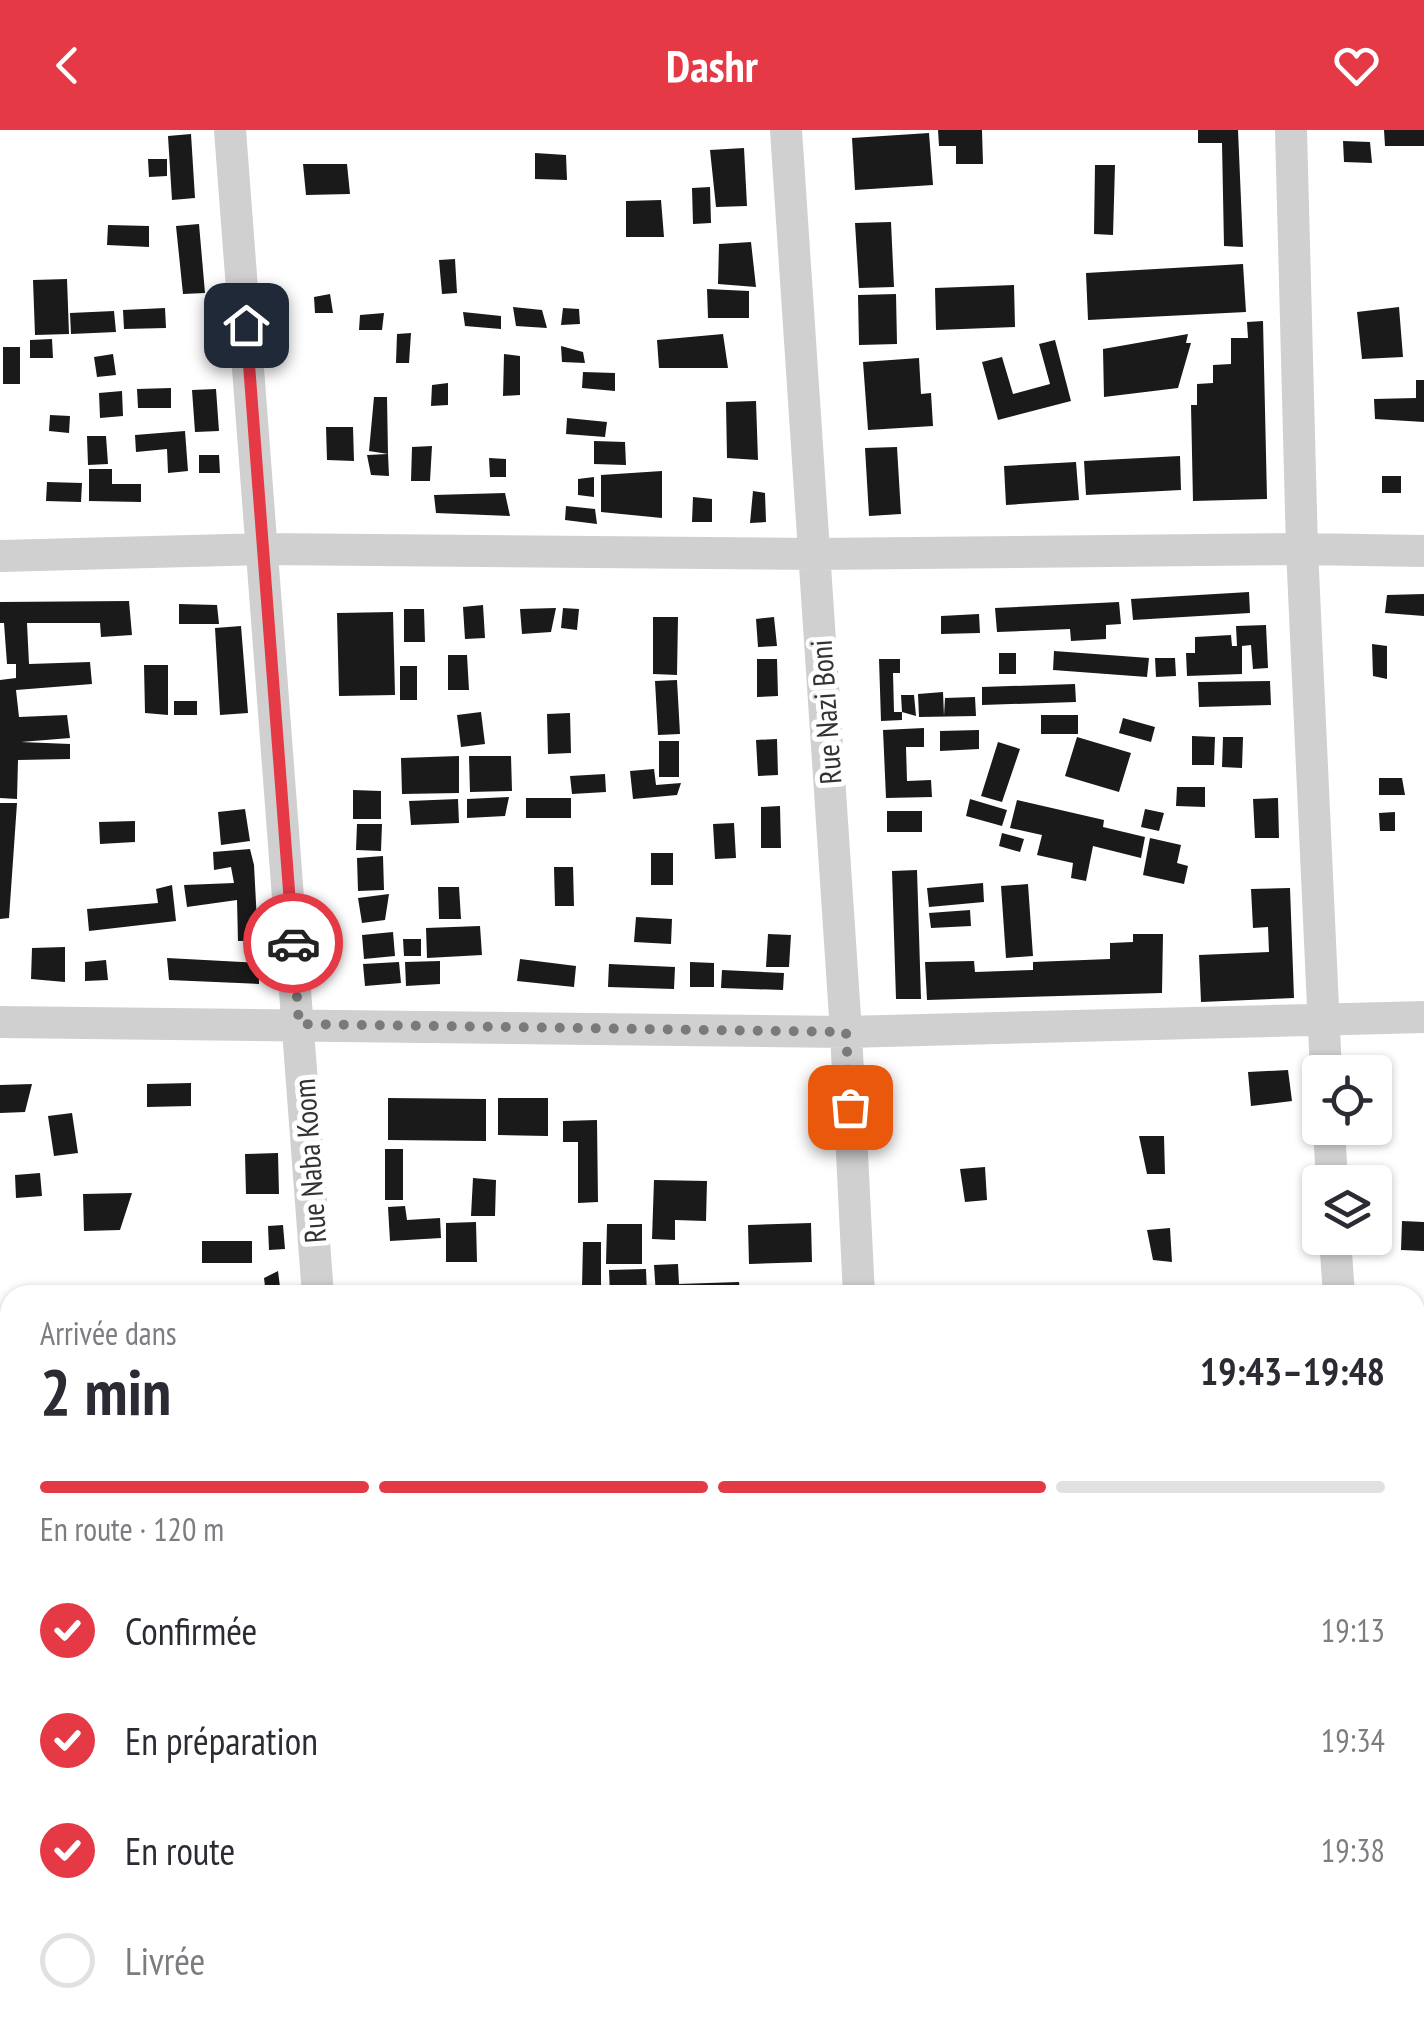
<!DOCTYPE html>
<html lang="fr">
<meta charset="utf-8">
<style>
body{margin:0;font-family:"PT Sans Narrow",sans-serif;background:#f2f2f3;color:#2b2b33;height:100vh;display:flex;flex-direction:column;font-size:38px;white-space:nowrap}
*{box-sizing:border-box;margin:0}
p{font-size:32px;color:#7c7c81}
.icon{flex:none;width:55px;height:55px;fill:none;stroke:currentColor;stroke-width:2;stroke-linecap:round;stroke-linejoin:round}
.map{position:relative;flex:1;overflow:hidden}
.side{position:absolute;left:0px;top:1155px;width:1425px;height:750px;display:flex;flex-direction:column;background:#fff;border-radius:30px 30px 0 0;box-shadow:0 2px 8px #0004}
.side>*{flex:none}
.fabs{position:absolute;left:1302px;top:925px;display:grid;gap:20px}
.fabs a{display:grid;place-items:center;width:90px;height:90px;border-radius:10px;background:#fff;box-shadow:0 2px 8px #0004;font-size:50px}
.pin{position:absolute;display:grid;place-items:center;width:85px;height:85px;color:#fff;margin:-42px;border-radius:20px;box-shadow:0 5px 15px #0006}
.courier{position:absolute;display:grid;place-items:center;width:100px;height:100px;margin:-50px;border:8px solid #e63946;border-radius:50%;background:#fff;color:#222;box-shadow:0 2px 12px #0007}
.summary em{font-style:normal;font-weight:700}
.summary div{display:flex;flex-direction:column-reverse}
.summary{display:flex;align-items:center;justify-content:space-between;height:170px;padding:0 40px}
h1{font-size:65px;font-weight:700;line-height:75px}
.bar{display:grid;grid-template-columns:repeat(4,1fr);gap:15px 10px;align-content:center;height:120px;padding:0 40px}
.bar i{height:12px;border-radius:8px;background:#e1e1e2}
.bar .on{background:#e63946}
.bar p{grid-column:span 4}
ol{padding:0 40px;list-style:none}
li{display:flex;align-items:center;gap:30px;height:110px}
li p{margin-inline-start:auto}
li .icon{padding:10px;border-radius:50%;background:#e63946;color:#fff;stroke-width:4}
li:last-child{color:#7c7c81}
li i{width:55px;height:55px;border:5px solid #e1e1e2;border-radius:50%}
header{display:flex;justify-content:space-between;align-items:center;height:130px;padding:0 40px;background:#e63946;color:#fff;font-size:45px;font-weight:700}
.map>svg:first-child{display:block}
.building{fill:#1a1a1a}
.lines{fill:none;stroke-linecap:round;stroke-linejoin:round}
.minor{stroke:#d0d0d0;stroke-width:32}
.done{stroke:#7a7a7a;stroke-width:10;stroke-dasharray:0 18}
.route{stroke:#e63946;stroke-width:12}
.labels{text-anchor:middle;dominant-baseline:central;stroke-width:10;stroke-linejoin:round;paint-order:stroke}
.street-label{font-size:30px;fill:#333;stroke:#fff}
</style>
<header><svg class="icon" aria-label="back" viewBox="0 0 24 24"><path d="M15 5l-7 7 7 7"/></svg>Dashr<svg class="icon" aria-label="heart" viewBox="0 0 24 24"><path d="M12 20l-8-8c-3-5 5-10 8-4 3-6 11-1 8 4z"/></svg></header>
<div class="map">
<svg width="1424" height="1905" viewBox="0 0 1424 1905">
<rect width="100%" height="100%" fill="#fff"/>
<path class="building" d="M938 0H982L983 34H956V16H939Z
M1198 0H1238L1243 117 1224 116 1222 13H1198Z
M1384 0H1424V16H1385Z
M929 3 933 55 855 60 852 8Z
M191 4 195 68 172 70 168 6Z
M1343 11 1370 12 1372 33 1344 32Z
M744 18 747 76 716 77 710 20Z
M535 23 566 25 567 50 535 49Z
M148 29H167V46L149 47Z
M303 34H347L350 64 306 65Z
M1095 35H1115L1113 105 1094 104Z
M710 57 711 93 693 94 692 58Z
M661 70 664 107H626V71Z
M891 92 894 157 859 158 855 93Z
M199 94 205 163 183 164 176 96Z
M108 95 149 96V117L107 115Z
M751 112 756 157 718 154 719 114Z
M455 129 457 163 442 164 439 130Z
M1243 134 1246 182 1088 190 1086 143Z
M67 149 69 204 35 205 33 150Z
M1014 155 1015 197 936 200 935 158Z
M707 159 749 161V188H708Z
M330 164 333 183H315L314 167Z
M896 164 897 214 859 215 858 165Z
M513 177 542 180 547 198 516 196Z
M1399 177 1403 227 1362 229 1357 182Z
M165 178 166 198 124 199 123 180Z
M563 178 579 179 580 194 561 195Z
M114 181 116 202 71 204 70 183Z
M463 182 501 186V199L465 196Z
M384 183 382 200H359L360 185Z
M1263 191 1267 369 1193 371 1191 275H1197V254L1213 253V235L1231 234V208H1248L1247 192Z
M411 203 409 233H396L397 204Z
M723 204 728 238H659L657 210Z
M1188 204 1186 213H1191L1178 258 1104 267 1103 219Z
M52 209 53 228H30V210Z
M1055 210 1071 271 998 290 982 232 1002 227 1013 264 1050 254 1039 214Z
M561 216 583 222 585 233 562 232Z
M3 217H20V254H3Z
M113 224 116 245 97 247 94 227Z
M504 224 520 226V265L503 266Z
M919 228 921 264 931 263 933 296 868 300 863 232Z
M583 242 615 243V261L582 258Z
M1416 250H1424V292L1375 289 1374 269 1416 268Z
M448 253V275L431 276 432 255Z
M171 258V278H138L137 259Z
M216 259 219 301 195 302 192 260Z
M122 261 123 286 100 288 99 263Z
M374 267H387L388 324 369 321Z
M756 271 758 330 727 328 726 272Z
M50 285 70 286 69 303 49 301Z
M567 288 607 292 605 307 566 304Z
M326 297H353L354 331 327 330Z
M185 301 188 341 168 343 167 319 136 322 135 305Z
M87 306H106L108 334 88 335Z
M594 311 625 312 626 335 594 334Z
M432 316 430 351H411L412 317Z
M897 317 901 384 869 386 865 318Z
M388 324 389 346 371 345 367 325Z
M199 325H219L220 343H199Z
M1180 326 1181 360 1086 365 1084 331Z
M489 328 506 329V347H490Z
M1076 332 1079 370 1006 375 1004 336Z
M89 339H112V354H141V372L89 371Z
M662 341V388L601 382V345Z
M1382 346H1401V363H1382Z
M594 347V367L578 365V349Z
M47 352 82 353 81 372 46 371Z
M753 361 765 363 766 392 750 393Z
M505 363 510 386 436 383 434 365Z
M693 367 712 369V392H692Z
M566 376 595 379 597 394 565 390Z
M1249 462 1250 483 1133 490 1131 469Z
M1424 464V486L1385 483 1387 465Z
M129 471 132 505 101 507 100 493H27L29 534 90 532 92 554 16 560 19 587 67 585 70 608 21 612 70 614V629L18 630 17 669 0 668V550L16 548V534H7L4 493H0V472Z
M1119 472 1121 494 1106 495V509L1071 511 1070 499 997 502 995 478Z
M179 474 217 475 219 494H179Z
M483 475 485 508 465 509 463 477Z
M556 478 551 502 522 504 520 479Z
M563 478 579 479 577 500 561 498Z
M404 479H424L425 512H404Z
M393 482 395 565 339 566 337 483Z
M979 484 980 503 941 504V486Z
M653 487H678L677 545 653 544Z
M774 487 777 516 758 517 756 489Z
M1266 495 1268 538 1253 539 1251 515 1242 516V544L1187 546 1186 523H1195V507L1231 505 1232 516H1237L1236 496Z
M241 496 248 583 220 585 215 498Z
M1372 514 1387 516V549L1373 546Z
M1054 521 1149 528 1147 547 1053 540Z
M999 523H1016V544H999Z
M448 525H467L469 560H448Z
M1155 528H1175L1176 546 1156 547Z
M757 529H777L778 566 757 567Z
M879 529H900V543H893L894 582H902L901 565H914L916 586 902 582V590L881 591Z
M144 535H168V585L145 583Z
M400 536H417V570H400Z
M677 550 680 604 658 605 655 551Z
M1270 551 1271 575 1199 577 1198 552Z
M1075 554 1076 572 982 575V557Z
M943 562 944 586 945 568 975 567 976 586 919 587 918 564Z
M174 571H197V585H174Z
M481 582 485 614 461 617 457 585Z
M570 583 571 623 548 624 547 584Z
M1041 585H1078V604H1041Z
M1123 588 1155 597 1151 612 1119 603Z
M924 598V617H906L907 651 931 650 932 667 886 668 883 600Z
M979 600V619L940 621V601Z
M1192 606 1215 607 1214 635H1192Z
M1077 607 1131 623 1119 662 1065 646Z
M1223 607H1243L1242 638 1222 637Z
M777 609 778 645 758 646 756 610Z
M659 611H679V647H659Z
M998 612 1020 619 1002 672 981 666Z
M459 626V663L402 664 401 628Z
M469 626H511L512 661 470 662Z
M654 639 656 655 681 653 677 665 633 669 630 641Z
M605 644 606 662 572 664 570 646Z
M1379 648H1402L1405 665H1379Z
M1177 657H1205V677L1176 676Z
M353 660 381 661V689H353Z
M509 667 505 686 467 688V669Z
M526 668H571V688H526Z
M1278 668 1279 708H1255L1253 669Z
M458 669 459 693 411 695 409 671Z
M970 669 1007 680 1002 696 966 686Z
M1017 670 1104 690 1103 697 1145 707 1141 728 1093 716 1086 751 1071 748 1073 733 1037 725 1042 705 1010 698Z
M0 673H17L9 788 0 789Z
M780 676 781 718H761V677Z
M245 679 250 711 221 715 218 682Z
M1145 679 1164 683 1159 701 1141 697Z
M887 681H922V702H887Z
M1395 682V701H1380L1379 683Z
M135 691V712L100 714 99 692Z
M734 693 736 728 715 729 713 694Z
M357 694H382L381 721 356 720Z
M1002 703 1024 709 1020 722 999 716Z
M1150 708 1181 715 1177 733 1188 736 1184 754 1143 745Z
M250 719 254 735 258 811H238L237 770 187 777 184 755 234 753 231 737 214 740 213 722Z
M651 723H673V755H651Z
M383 726 384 760 358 761 357 728Z
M554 737H573L574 776H555Z
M917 740 921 869H896L892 741Z
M983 753 984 772 929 777 927 758Z
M1028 754 1033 826 1006 828 1001 756Z
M172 755 176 791 89 801 87 779 158 773 156 759Z
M438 757H459L461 789H439Z
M1290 758 1294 868 1201 872 1199 825 1269 822 1268 797 1253 798 1251 759Z
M389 764 385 790 362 793 358 768Z
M970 780 971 796 931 798 929 783Z
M636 787 672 789 671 814 634 812Z
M480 796 482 825 427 828 426 798Z
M393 802 395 826 364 829 362 805Z
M768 804 791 805 789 837H766Z
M1133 804H1163L1162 863 927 870 925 832 974 831 975 842 1033 840V832L1110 829V813L1133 812Z
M403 809H421V826H404Z
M65 817V852L31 849 32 818Z
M167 828 259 833V854L169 850Z
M520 829 576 836 574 857 517 851Z
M106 830 108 850 85 851V832Z
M440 831V854L406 856 405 832Z
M399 832 401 853 365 856 363 834Z
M690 832 714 833V857H690Z
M609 834 675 837 674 859 608 857Z
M722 840 784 843 783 860 721 858Z
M1288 940 1292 971 1251 976 1248 942Z
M191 953V976L147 977V954Z
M32 954 25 982 0 983V955Z
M388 968 486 969V1011L388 1010Z
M498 968H548V1006L498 1005Z
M72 983 78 1023 54 1026 48 986Z
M597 990 598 1072 578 1073V1012H563V991Z
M1139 1006H1164L1165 1044H1147Z
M385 1019H403V1070H385Z
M278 1023 279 1064H246L245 1024Z
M985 1037 987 1070 965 1072 960 1039Z
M40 1043 42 1066 16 1068 15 1045Z
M473 1048 496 1050 495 1086H471Z
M654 1050 707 1051 706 1091 675 1090V1110L652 1109Z
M132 1063 120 1100 84 1101 83 1064Z
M405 1076 407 1090 440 1088 441 1108 390 1111 388 1077Z
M1402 1091 1424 1092V1121L1401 1120Z
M476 1092 477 1132H446V1093Z
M811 1093 812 1132 749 1134 748 1095Z
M607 1094H642V1134H606Z
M283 1095 285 1119 269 1120 268 1096Z
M1170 1098 1172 1132 1153 1130 1147 1100Z
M202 1111H252V1133H202Z
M583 1112H601V1158H582Z
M678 1134 679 1154 739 1152 740 1165H656L654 1135Z
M646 1139 647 1165H610L609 1140Z
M278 1141 281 1165H266L264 1148Z
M1415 1224H1424V1256H1415Z
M1415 1269H1424V1306H1418L1415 1293Z
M10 1708V1757L0 1756V1709Z
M72 1895H94V1905H49L50 1896Z
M148 1895H204V1897L149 1904Z"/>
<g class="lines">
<path class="minor" d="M230 0 318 1165
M786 0 846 902 859 1165
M1291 0 1302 419 1326 942
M0 426 264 419 814 424 1302 419 1424 421
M0 892 846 902 1424 887
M1329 998 1332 1052
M1335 1108 1339 1165
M1415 1366 1424 1365
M0 1479 10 1478
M1415 1845H1424
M376 1895 377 1905
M896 1895V1905
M1379 1895 1380 1905
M707 1905 820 1895"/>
</g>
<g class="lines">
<path class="done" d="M293 813 299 894 846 902 850 977"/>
<path class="route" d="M246 195 293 813"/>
</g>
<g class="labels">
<g class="street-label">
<text transform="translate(825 582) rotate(-94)">Rue Nazi Boni</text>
<text transform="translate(309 1031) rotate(-94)">Rue Naba Koom</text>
</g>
</g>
</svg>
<div class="fabs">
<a><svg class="icon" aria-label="locate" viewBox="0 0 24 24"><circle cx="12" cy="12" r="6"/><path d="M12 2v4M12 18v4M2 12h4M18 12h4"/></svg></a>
<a><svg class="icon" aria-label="layers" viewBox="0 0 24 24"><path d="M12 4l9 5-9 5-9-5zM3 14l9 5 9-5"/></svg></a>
</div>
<div class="pin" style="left:850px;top:977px;background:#ea580c"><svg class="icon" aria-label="bag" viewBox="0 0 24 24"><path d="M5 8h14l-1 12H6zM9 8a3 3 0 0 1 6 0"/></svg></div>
<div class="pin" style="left:246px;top:195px;background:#1f2937"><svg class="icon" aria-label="home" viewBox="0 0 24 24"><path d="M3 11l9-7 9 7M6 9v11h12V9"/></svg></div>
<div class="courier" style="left:293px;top:813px"><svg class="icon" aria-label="car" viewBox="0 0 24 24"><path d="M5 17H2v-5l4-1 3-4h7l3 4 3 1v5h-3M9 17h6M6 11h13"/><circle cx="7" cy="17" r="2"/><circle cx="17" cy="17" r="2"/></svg></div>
<section class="side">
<div class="summary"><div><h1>2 min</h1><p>Arrivée dans</p></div><em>19:43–19:48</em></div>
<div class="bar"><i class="on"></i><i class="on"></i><i class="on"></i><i></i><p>En route · 120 m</p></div>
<ol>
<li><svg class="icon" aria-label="check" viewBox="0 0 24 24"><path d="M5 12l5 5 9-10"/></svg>Confirmée<p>19:13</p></li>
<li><svg class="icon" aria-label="check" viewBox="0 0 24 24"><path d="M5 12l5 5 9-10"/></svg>En préparation<p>19:34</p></li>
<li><svg class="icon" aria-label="check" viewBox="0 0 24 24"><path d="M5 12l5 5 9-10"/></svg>En route<p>19:38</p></li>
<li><i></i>Livrée</li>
</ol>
</section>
</div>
